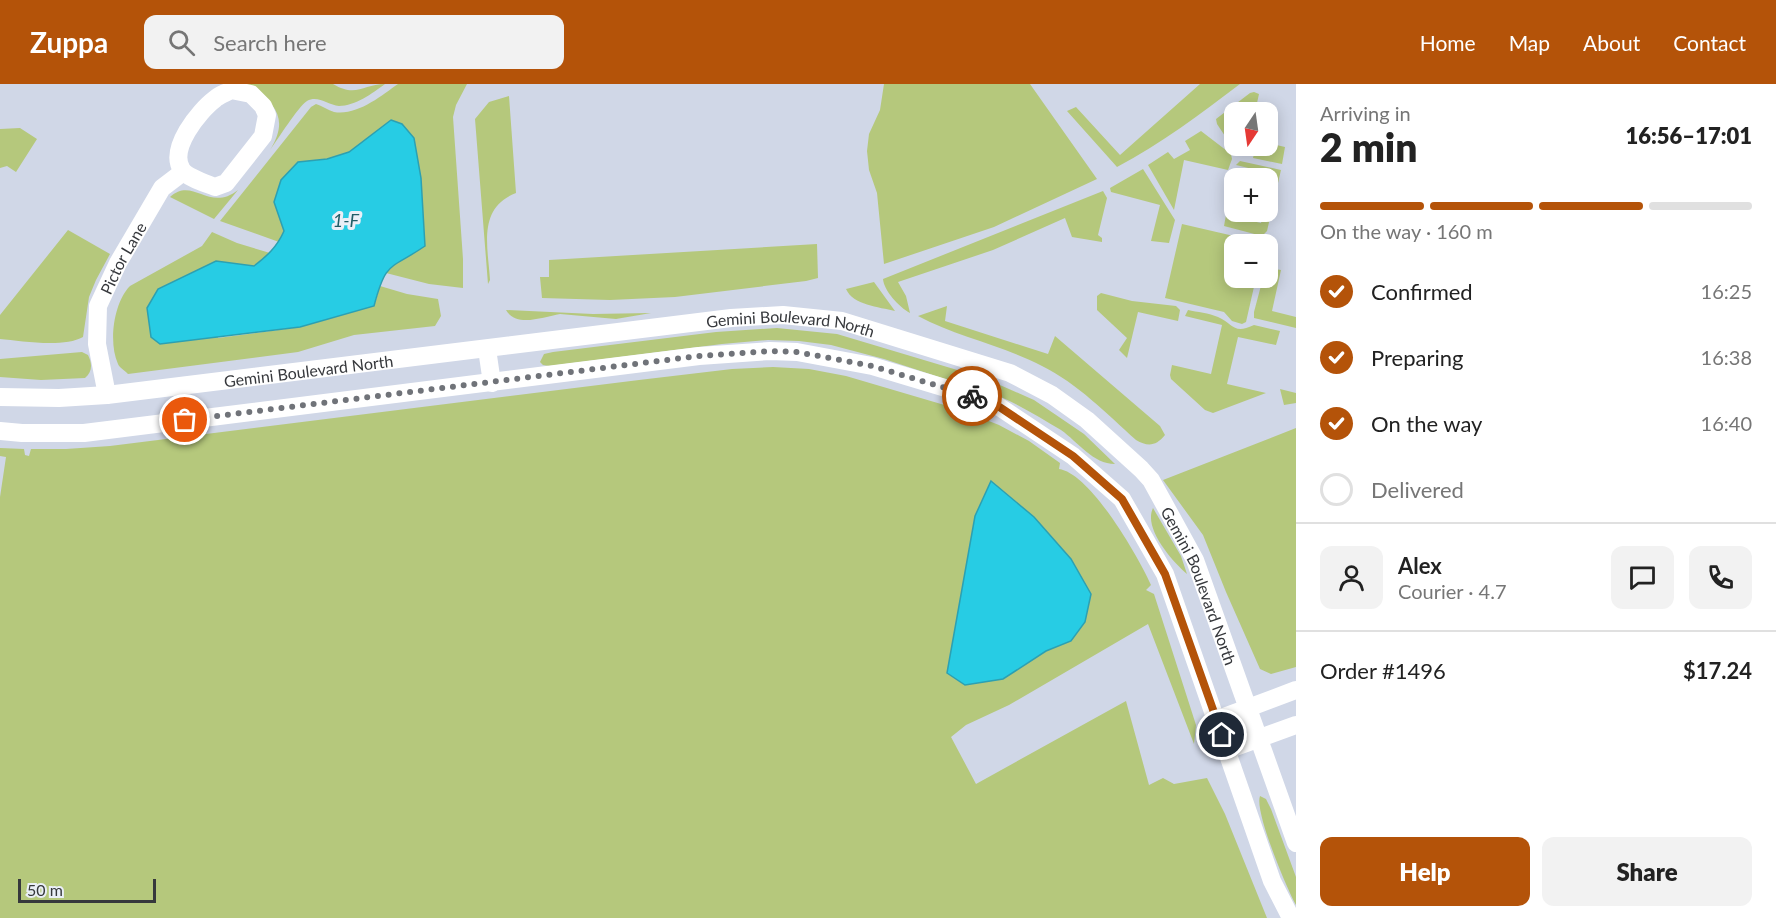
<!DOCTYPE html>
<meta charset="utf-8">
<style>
body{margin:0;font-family:Lato,sans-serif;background:#f2f2f2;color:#222;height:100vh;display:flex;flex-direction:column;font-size:22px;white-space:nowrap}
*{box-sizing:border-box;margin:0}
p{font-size:20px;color:#767676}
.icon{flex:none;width:33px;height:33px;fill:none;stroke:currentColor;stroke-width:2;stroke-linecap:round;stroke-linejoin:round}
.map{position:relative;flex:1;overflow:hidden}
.panel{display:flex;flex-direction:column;background:#fff;width:480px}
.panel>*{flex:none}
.needle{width:39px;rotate:193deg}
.tools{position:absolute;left:1224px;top:18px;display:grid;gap:12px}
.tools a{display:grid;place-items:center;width:54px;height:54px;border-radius:12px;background:#fff;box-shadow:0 3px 15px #0003;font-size:30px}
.scale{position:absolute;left:18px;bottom:15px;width:138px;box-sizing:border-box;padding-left:6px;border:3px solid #36383c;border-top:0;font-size:16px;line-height:21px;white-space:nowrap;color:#36383c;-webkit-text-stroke:4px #eaeff7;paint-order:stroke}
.pin{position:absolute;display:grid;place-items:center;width:51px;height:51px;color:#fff;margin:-26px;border:3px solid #fff;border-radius:50%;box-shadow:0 2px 6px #0007}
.courier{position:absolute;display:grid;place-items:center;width:60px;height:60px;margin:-30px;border:4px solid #b45309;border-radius:50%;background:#fff;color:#222;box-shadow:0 2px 8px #0007}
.headline em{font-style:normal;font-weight:800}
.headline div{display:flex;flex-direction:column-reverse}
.headline{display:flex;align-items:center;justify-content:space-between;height:102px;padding:0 24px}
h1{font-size:39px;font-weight:800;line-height:45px}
.bar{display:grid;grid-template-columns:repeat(4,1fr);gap:9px 6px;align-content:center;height:72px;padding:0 24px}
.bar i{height:8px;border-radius:4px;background:#e0e0e0}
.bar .selected{background:#b45309}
.bar p{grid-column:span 4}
.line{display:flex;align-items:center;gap:15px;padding:0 24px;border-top:2px solid #e0e0e0}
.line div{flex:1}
.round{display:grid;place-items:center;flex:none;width:63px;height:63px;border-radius:12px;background:#f2f2f2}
ol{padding:0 24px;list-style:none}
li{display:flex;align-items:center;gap:18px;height:66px}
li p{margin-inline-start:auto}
li .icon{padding:6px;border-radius:50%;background:#b45309;color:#fff;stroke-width:4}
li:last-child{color:#767676}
li i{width:33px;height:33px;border:3px solid #e0e0e0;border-radius:50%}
.cta{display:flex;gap:12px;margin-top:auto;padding:12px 24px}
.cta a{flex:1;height:69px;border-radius:12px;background:#b45309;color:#fff;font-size:24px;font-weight:800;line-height:69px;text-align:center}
.cta a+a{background:#f2f2f2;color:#222}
header{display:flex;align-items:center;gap:36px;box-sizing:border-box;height:84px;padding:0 30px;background:#b45309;color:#fff}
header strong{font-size:28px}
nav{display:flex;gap:33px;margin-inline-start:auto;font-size:21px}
.search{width:420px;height:54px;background:#f2f2f2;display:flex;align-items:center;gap:15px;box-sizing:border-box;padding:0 21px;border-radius:12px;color:#767676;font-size:22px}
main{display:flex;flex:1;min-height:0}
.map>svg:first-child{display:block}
.built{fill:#d0d7e7;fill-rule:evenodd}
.green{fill:#b5c87c;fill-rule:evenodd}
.water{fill:#27cce4;stroke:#2ca0b2;stroke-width:1.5}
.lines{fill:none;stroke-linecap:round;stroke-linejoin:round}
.minor{stroke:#fff;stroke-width:18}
.done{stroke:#707379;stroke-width:6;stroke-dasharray:0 10.8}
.route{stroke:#b45309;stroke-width:8}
.labels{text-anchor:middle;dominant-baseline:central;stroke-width:6;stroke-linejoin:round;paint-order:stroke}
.street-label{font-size:16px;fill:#36383c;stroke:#eaeff7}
.water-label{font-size:18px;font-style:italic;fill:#205d67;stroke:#eaeff7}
</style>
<header>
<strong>Zuppa</strong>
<div class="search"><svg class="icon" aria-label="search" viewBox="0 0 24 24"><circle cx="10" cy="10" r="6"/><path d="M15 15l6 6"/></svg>Search here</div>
<nav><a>Home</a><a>Map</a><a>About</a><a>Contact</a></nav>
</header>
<main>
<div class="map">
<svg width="1296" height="834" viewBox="0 0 1296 834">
<rect width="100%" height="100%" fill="#dde1ea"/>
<path class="built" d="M0 0H1296V834H0ZM1234 28H1268V62H1234ZM1234 94H1268V128H1234ZM1234 160H1268V194H1234Z"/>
<path class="green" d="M244 0H333C356 14 364 0 385 0 373 9 355 22 339 22 328 21 318 11 307 17 297 24 279 54 270 66 291 33 273 16 244 0Z
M398 0H467L456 21 453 33 463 175V204L429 200 386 189C394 175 412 171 425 162L421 94 402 40 391 37 349 68 327 75 298 78 281 96 274 118 284 147 279 158 220 137 311 23 316 20C322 22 328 26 334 28 357 32 381 12 398 0Z
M884 0H1030L1097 95 994 143 884 180 877 109 869 86 867 67 869 50 880 26Z
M1200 0H1240C1200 30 1161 60 1117 83L1067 27 1076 23 1120 71Z
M1254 8 1259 10 1255 28H1234V62H1250L1246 71 1237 70 1217 40 1216 35 1250 9Z
M509 12 516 109C477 124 488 163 490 196L488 200 475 35 489 18Z
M20 44 37 55 16 88 7 82 0 84V45Z
M1201 47 1231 70 1232 75 1228 86 1184 76 1174 126 1148 81 1168 68 1174 75 1190 66 1185 57Z
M1268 59 1285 63 1282 80 1253 74 1256 62H1268Z
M1240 77 1281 86 1267 147 1262 152 1224 142 1226 131 1261 139 1264 128H1268V112L1273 90 1236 81Z
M1143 85 1175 136 1169 159 1151 157 1160 121 1111 108 1110 104Z
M238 106 214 135 170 113C193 92 209 129 238 106Z
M1103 107 1107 114 1098 151 1102 154V158L1072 153 1065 134 993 166 898 198 906 212 910 229C899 223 884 207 883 195Z
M1182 140 1264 159 1234 160V194H1256L1246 238 1242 240 1232 237 1224 228 1165 214Z
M68 146 110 170 96 196 89 213 83 253C64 264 21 257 0 255V231Z
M212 148 237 159 270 169 254 182 216 177 218 254 300 243 374 222 380 202 407 210 438 215 441 232 435 242 354 251 298 268 128 290C125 287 119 283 118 280 108 258 114 218 130 202L202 162Z
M817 160 818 194 806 197 675 213 610 216 542 214 540 193H549V176Z
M1268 184 1281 186 1272 227 1296 233V244L1254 234V228L1263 194H1268Z
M874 198 895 227C879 223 853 221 846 205Z
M1101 209 1132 217 1176 222 1180 226 1178 237 1138 228 1127 274 1119 266 1127 254 1097 226V212Z
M947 222 945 237 1048 270 1055 252 1160 342 1165 351C1156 362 1148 363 1136 356 1106 329 1078 300 1042 282 1002 261 957 253 918 232Z
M506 226 593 230 651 229 616 235 560 230C543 233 516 244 506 226Z
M1188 226C1197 228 1209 229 1218 233 1234 240 1233 251 1254 241L1280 247 1276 261 1238 253 1227 300 1266 309 1213 329 1205 326 1171 295 1170 291 1172 281 1211 290 1222 241 1185 232Z
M777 244 837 250 984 294 1034 316 1084 350 1115 380C1093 380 1078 358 1061 346 1042 335 1023 323 1003 314L884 275 831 261 799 257 768 256 722 260 549 282 543 281 540 278 544 270 553 268 716 248Z
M82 268 88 271C92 279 93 287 85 294L41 296 0 293V275Z
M773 283 809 285 846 292 958 325 999 341 1029 357 1060 379 1059 385C1090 389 1138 472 1151 501L1146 506 1154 510 1196 641 1194 660 1148 540 1009 621 966 641 951 653 976 700 1126 617 1149 701 1163 694 1174 700 1207 694 1225 730 1267 834H0V413L6 373 0 372V364L24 365 25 371 29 372 31 365H66L110 362 639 296 732 285ZM991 398 1091 510 1085 538 1071 557 1046 567 1003 595 975 432Z
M1280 305 1296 309V319L1284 321Z
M1296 344V583L1271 590 1260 585 1226 508 1203 451 1163 396Z
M1153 424 1181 472 1187 490C1172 477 1143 444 1153 424Z
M1260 712 1266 715 1271 725 1296 793V821C1287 805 1254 727 1260 712Z"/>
<path class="water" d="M391 36 402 40 414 54 421 94 425 162C390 186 386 176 374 222L300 243 160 260 151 253 147 224 158 205 216 177 254 182C267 172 277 163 284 147L274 118 281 96 298 78 327 75 349 68Z
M991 397 1034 433 1071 475 1091 510 1085 538 1071 557 1046 567 1003 595 965 601 947 589 975 432Z"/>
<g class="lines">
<g class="minor">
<path d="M231 6 251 10 263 22 267 31 263 52 226 99 215 103C205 99 188 94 182 86 168 65 199 27 215 15 219 11 226 9 231 6Z"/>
<path d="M487 265 492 299"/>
<path id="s1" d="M107 311 97 260 98 222 118 179 162 104 183 88"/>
<path id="s2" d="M0 313 59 314 107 311 731 234 783 231 842 237 1010 289 1052 311 1087 336 1141 385 1151 396 1195 476 1296 759"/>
<path d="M0 347 22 349H84L699 272 770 267 797 268 872 282 992 318 1073 372 1122 415 1165 490 1272 797 1291 834"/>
<path d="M1216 636 1296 606"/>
<path d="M1227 666 1296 641"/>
</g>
</g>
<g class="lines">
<path class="done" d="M185 336 699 272 770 267 797 268 872 282 972 312"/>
<path class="route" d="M972 312 992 318 1073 372 1122 415 1165 490 1222 651"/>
</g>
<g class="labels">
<g class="street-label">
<text stroke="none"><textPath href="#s1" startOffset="144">Pictor Lane</textPath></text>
<text stroke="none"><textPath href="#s2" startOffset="796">Gemini Boulevard North</textPath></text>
<text stroke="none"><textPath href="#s2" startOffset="310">Gemini Boulevard North</textPath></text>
<text stroke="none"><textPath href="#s2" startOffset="1318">Gemini Boulevard North</textPath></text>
</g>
<g class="water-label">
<text x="346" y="136">1-F</text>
</g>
</g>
</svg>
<div class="tools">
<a><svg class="needle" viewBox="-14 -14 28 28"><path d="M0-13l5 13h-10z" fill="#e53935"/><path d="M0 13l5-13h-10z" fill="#767676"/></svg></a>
<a>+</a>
<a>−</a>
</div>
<div class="scale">50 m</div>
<div class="pin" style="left:185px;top:336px;background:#ea580c"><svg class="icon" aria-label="bag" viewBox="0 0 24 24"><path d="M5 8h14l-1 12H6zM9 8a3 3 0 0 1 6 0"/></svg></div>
<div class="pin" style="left:1222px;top:651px;background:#1f2937"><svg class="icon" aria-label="home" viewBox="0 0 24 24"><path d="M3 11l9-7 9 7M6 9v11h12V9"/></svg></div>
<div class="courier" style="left:972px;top:312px"><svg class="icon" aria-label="bike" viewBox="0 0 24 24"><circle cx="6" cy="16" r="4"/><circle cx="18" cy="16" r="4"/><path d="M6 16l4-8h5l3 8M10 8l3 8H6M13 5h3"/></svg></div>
</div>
<section class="panel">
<div class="headline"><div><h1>2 min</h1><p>Arriving in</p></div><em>16:56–17:01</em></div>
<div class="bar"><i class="selected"></i><i class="selected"></i><i class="selected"></i><i></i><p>On the way · 160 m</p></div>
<ol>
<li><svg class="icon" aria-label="check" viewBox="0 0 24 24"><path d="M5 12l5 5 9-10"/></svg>Confirmed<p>16:25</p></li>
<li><svg class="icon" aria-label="check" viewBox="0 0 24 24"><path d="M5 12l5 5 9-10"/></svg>Preparing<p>16:38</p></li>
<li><svg class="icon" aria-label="check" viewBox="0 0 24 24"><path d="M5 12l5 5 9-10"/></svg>On the way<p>16:40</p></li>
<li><i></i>Delivered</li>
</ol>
<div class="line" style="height:108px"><a class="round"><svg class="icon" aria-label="person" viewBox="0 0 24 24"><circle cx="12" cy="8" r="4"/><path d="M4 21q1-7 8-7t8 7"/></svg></a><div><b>Alex</b><p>Courier · 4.7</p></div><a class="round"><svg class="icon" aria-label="chat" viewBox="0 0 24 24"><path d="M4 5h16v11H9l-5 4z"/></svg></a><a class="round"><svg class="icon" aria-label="phone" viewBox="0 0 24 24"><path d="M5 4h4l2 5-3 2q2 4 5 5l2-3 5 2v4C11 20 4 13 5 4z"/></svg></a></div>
<div class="line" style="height:78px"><div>Order #1496</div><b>$17.24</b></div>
<div class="cta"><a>Help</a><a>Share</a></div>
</section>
</main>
